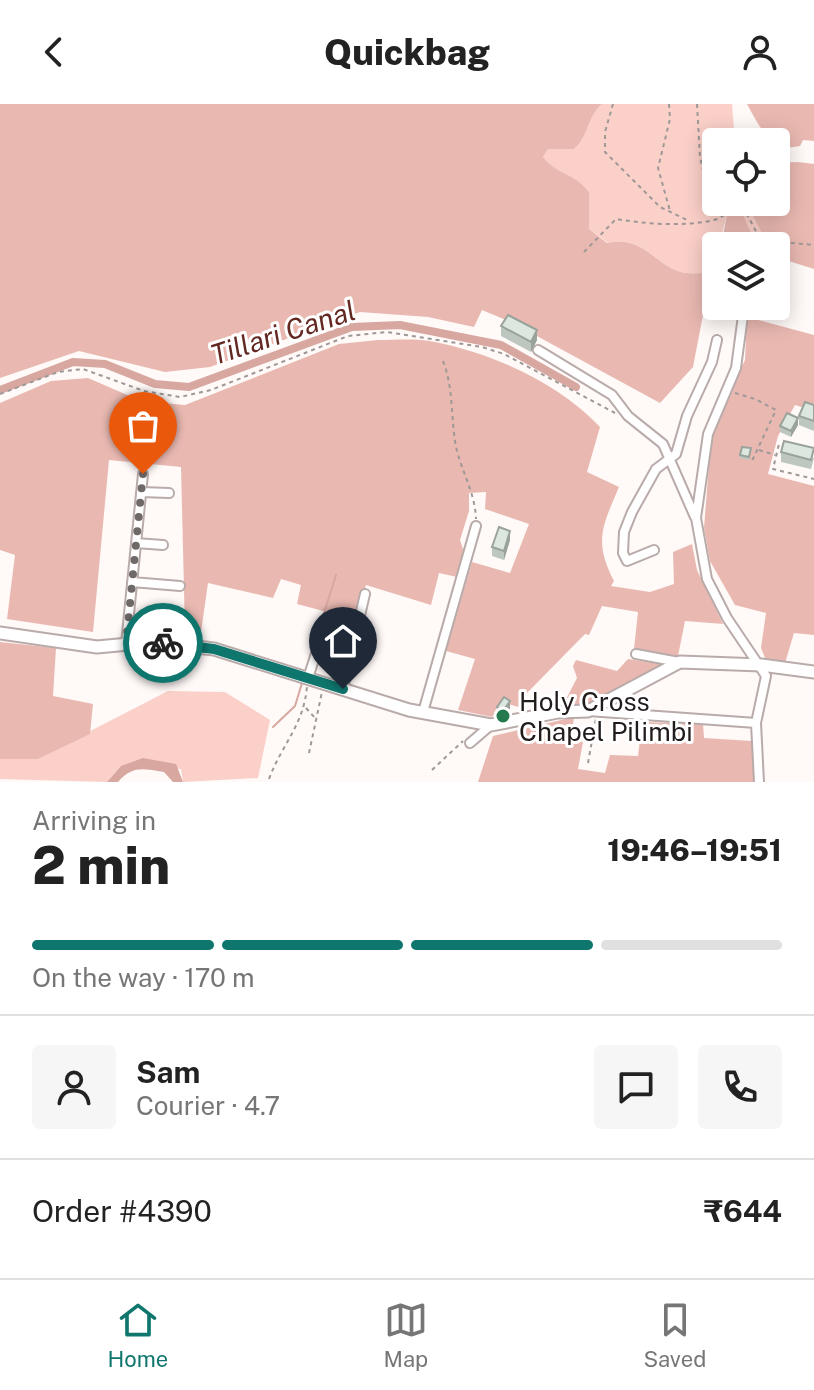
<!DOCTYPE html>
<meta charset="utf-8">
<style>
body{margin:0;font-family:"Public Sans",sans-serif;background:#f6f6f6;color:#222;height:100vh;display:flex;flex-direction:column;font-size:30px;white-space:nowrap}
*{box-sizing:border-box;margin:0}
p{font-size:26px;color:#767676}
.icon{flex:none;width:44px;height:44px;fill:none;stroke:currentColor;stroke-width:2;stroke-linecap:round;stroke-linejoin:round}
.map{position:relative;height:678px;overflow:hidden}
.drawer{display:flex;flex-direction:column;background:#fff;flex:1}
.drawer>*{flex:none}
.buttons{position:absolute;left:702px;top:24px;display:grid;gap:16px}
.buttons a{display:grid;place-items:center;width:88px;height:88px;border-radius:8px;background:#fff;box-shadow:0 4px 20px #0003;font-size:40px}
.pin{position:absolute;display:grid;place-items:center;width:68px;height:68px;color:#fff;margin:-82px -34px;border-radius:50% 50% 50% 0;rotate:-45deg;box-shadow:0 0 8px #0007}
.pin .icon{rotate:45deg}
.courier{position:absolute;display:grid;place-items:center;width:80px;height:80px;margin:-40px;border:6px solid #0f766e;border-radius:50%;background:#fff;color:#222;box-shadow:0 2px 10px #0007}
.headline em{font-style:normal;font-weight:800}
.headline div{display:flex;flex-direction:column-reverse}
.headline{display:flex;align-items:center;justify-content:space-between;height:136px;padding:0 32px}
h1{font-size:52px;font-weight:800;line-height:60px}
.bar{display:grid;grid-template-columns:repeat(4,1fr);gap:12px 8px;align-content:center;height:96px;padding:0 32px}
.bar i{height:10px;border-radius:6px;background:#e0e0e0}
.bar .current{background:#0f766e}
.bar p{grid-column:span 4}
.line{display:flex;align-items:center;gap:20px;padding:0 32px;border-top:2px solid #e0e0e0}
.line div{flex:1}
.round{display:grid;place-items:center;flex:none;width:84px;height:84px;border-radius:8px;background:#f6f6f6}
header{display:flex;justify-content:space-between;align-items:center;height:104px;padding:0 32px;background:#fff;font-size:36px;font-weight:800}
.menu{display:flex;justify-content:space-around;align-items:center;height:112px;border-top:2px solid #e0e0e0;background:#fff;font-size:22px;color:#767676}
.menu a{display:grid;justify-items:center;gap:4px}
.menu .current{color:#0f766e}
.map>svg:first-child{display:block}
.green{fill:#fbd0c9}
.forest{fill:#e9b9b1}
.water{fill:#d7a7a0}
.lines{fill:none;stroke-linecap:round;stroke-linejoin:round}
.stream{stroke:#d7a7a0;stroke-width:2}
.canal{stroke:#d7a7a0;stroke-width:8}
.minor-casing{stroke:#b9aba9;stroke-width:12}
.major-casing{stroke:#b9aba9;stroke-width:15}
.path{stroke:#9e9897;stroke-width:2;stroke-dasharray:4 4;stroke-linecap:butt}
.minor{stroke:#fff;stroke-width:8}
.major{stroke:#fff;stroke-width:11}
.wall{fill:#bdc7c0}
.shaded-wall{fill:#9aa29c}
.building{fill:#dce7df;stroke:#9aa29c;stroke-width:2}
.done{stroke:#6f6968;stroke-width:8;stroke-dasharray:0 14.4}
.route{stroke:#0f766e;stroke-width:10}
.poi-dot{fill:#247a4d;stroke:#fff;stroke-width:3}
.labels{text-anchor:middle;dominant-baseline:central;stroke-width:6;stroke-linejoin:round;paint-order:stroke}
.poi-label{font-size:26px;fill:#211c1b;stroke:#fff;text-anchor:start}
.water-label{font-size:28px;font-style:italic;fill:#632821;stroke:#fff}
</style>
<header><svg class="icon" aria-label="back" viewBox="0 0 24 24"><path d="M15 5l-7 7 7 7"/></svg>Quickbag<svg class="icon" aria-label="person" viewBox="0 0 24 24"><circle cx="12" cy="8" r="4"/><path d="M4 21q1-7 8-7t8 7"/></svg></header>
<div class="map">
<svg width="814" height="678" viewBox="0 0 814 678">
<rect width="100%" height="100%" fill="#fff9f8"/>
<path class="green" d="M602 0H732L735 38H716V98H746L762 130 760 142H750L752 131 727 111 712 167C655 181 657 129 608 139L589 125V88C571 67 557 72 543 53L548 45H574C589 31 587 13 602 0Z
M168 587 225 588 270 616 258 674 183 678 181 665 121 662 107 678 0 675V655L38 654Z"/>
<path class="forest" d="M0 0H602C587 13 589 32 574 45H548L543 53C558 72 572 67 589 88V125L607 139C657 129 655 181 712 167L716 157V180H709L693 263 660 299 513 219 482 206 474 223 428 213 360 208 210 263 165 268 79 247 0 274Z
M747 0H814V37L803 36 800 42C771 49 759 22 747 0Z
M798 58 814 60V165L776 153V142H760L762 130 746 98H776V59Z
M740 105 752 131 750 142H721L727 111Z
M747 213 814 231V307L795 301 778 332 768 370 814 382V531L794 529 785 559 766 556 761 544 766 509 735 501 710 457 704 424 712 323 745 256Z
M378 236C396 236 417 234 435 238 494 250 559 279 600 323L587 368 619 383C603 421 593 437 614 477L611 482 650 488 674 480 673 448 692 440 697 466 723 520 685 517 678 552 634 545 638 508 602 502 589 531 585 530 527 589 522 604 504 599 492 613 458 606 475 555 446 547 472 458 510 469 529 420 485 405 486 388 469 389V407L460 436 465 451 457 473 439 469 431 501 366 481 349 539 320 532 327 508 297 500 301 481 281 475 273 494 208 479 201 528 185 526 181 363 109 356 93 528 7 515 15 451 0 446V299L51 277 88 274 141 297 185 301 339 240Z
M0 538 56 544 53 592 93 600 90 630 38 655H0Z
M628 555 665 561 590 601 562 603 577 574 573 562 576 556 617 567Z
M574 613 571 635 583 638 578 665 605 669 610 651 638 652 642 618 703 620 704 634 752 637 754 678H478L493 632Z"/>
<path class="water" d="M143 654 176 660 183 678H173L164 668C143 665 133 661 118 678H107L121 662Z"/>
<g class="lines">
<path class="stream" d="M305 569 336 471
M273 623 295 602 302 579"/>
<path class="canal" d="M0 286 73 258 105 260 155 280 189 283 352 223 400 221 501 241 576 283"/>
<defs>
<path id="minor" d="M735 202 744 204 736 264 708 330 696 414 707 475 727 514 766 572 756 619 759 678
M538 246 612 291 628 312 663 340 695 413
M141 388 169 389
M136 439 163 441
M654 446 627 457 623 449 624 428 632 408 656 365 676 350 687 312 712 258 717 236
M132 478 180 482
M126 540 143 370
M636 550 679 558
M308 574 322 531
M343 585 365 490
M588 607 756 619
M423 608 476 422
M470 639 491 621"/>
<path id="major" d="M0 529 97 543 150 538 214 545 409 606 491 621 558 608 588 607 680 558 761 561 814 568"/>
</defs>
<use href="#minor" class="minor-casing"/>
<use href="#major" class="major-casing"/>
<path class="path" d="M613 0 605 28V48L660 103 687 116
M669 0 670 15 658 64 670 107
M697 0 700 53 710 97 731 104
M759 136 814 141
M584 148 616 115C645 120 685 123 714 116 725 113 730 104 743 103L758 131 756 142
M443 257C453 282 451 310 455 337 459 364 475 386 476 415
M735 289 755 295 776 306 751 359
M0 290 58 268 83 265 144 287 180 293 211 286 348 232 387 228 482 243 504 250 615 309
M786 341 779 340 773 365 814 375
M759 346 775 351
M142 362 144 288
M327 526 351 518
M306 604 315 614
M309 649 322 588
M588 659 596 614
M432 666 463 637
M269 675C282 640 304 621 307 582"/>
<use href="#minor" class="minor"/>
<use href="#major" class="major"/>
</g>
<path class="wall" d="M501 222 537 236 531 248 501 232Z
M814 301V327L799 321V312Z
M798 321 791 333 780 328V322Z
M751 348 749 356 740 354V351Z
M781 348 814 354 811 365 781 358Z
M510 436 504 456 492 452V443Z
M497 603 510 610 503 620 497 615Z"/>
<path class="shaded-wall" d="M537 226V236L531 248V238Z
M798 314V321L791 333V327Z
M510 427V436L504 456V447Z
M510 597V610L503 620V607Z"/>
<path class="building" d="M508 211 537 226 531 238 501 222Z
M805 298 814 301V317L799 312Z
M787 309 798 314 791 327 780 322Z
M784 337 814 344 811 356 781 348Z
M742 343 751 344 749 353 740 351Z
M499 423 510 427 504 447 492 443Z
M504 593 510 597 503 607 497 603Z"/>
<g class="lines">
<path class="done" d="M143 370 126 540 163 539"/>
<path class="route" d="M163 539 214 545 343 585"/>
</g>
<circle class="poi-dot" cx="503" cy="612" r="8"/>
<g class="labels">
<g class="poi-label">
<text x="519" y="597">Holy Cross<tspan x="519" dy="30">Chapel Pilimbi</tspan></text>
</g>
<g class="water-label">
<text transform="translate(283 228) rotate(-18)">Tillari Canal</text>
</g>
</g>
</svg>
<div class="buttons">
<a><svg class="icon" aria-label="locate" viewBox="0 0 24 24"><circle cx="12" cy="12" r="6"/><path d="M12 2v4M12 18v4M2 12h4M18 12h4"/></svg></a>
<a><svg class="icon" aria-label="layers" viewBox="0 0 24 24"><path d="M12 4l9 5-9 5-9-5zM3 14l9 5 9-5"/></svg></a>
</div>
<div class="pin" style="left:143px;top:370px;background:#ea580c"><svg class="icon" aria-label="bag" viewBox="0 0 24 24"><path d="M5 8h14l-1 12H6zM9 8a3 3 0 0 1 6 0"/></svg></div>
<div class="pin" style="left:343px;top:585px;background:#1f2937"><svg class="icon" aria-label="home" viewBox="0 0 24 24"><path d="M3 11l9-7 9 7M6 9v11h12V9"/></svg></div>
<div class="courier" style="left:163px;top:539px"><svg class="icon" aria-label="bike" viewBox="0 0 24 24"><circle cx="6" cy="16" r="4"/><circle cx="18" cy="16" r="4"/><path d="M6 16l4-8h5l3 8M10 8l3 8H6M13 5h3"/></svg></div>
</div>
<section class="drawer">
<div class="headline"><div><h1>2 min</h1><p>Arriving in</p></div><em>19:46–19:51</em></div>
<div class="bar"><i class="current"></i><i class="current"></i><i class="current"></i><i></i><p>On the way · 170 m</p></div>
<div class="line" style="height:144px"><a class="round"><svg class="icon" aria-label="person" viewBox="0 0 24 24"><circle cx="12" cy="8" r="4"/><path d="M4 21q1-7 8-7t8 7"/></svg></a><div><b>Sam</b><p>Courier · 4.7</p></div><a class="round"><svg class="icon" aria-label="chat" viewBox="0 0 24 24"><path d="M4 5h16v11H9l-5 4z"/></svg></a><a class="round"><svg class="icon" aria-label="phone" viewBox="0 0 24 24"><path d="M5 4h4l2 5-3 2q2 4 5 5l2-3 5 2v4C11 20 4 13 5 4z"/></svg></a></div>
<div class="line" style="height:104px"><div>Order #4390</div><b>₹644</b></div>
</section>
<nav class="menu">
<a class="current"><svg class="icon" aria-label="home" viewBox="0 0 24 24"><path d="M3 11l9-7 9 7M6 9v11h12V9"/></svg>Home</a>
<a><svg class="icon" aria-label="map" viewBox="0 0 24 24"><path d="M3 6l6-2 6 2 6-2v14l-6 2-6-2-6 2zM9 4v14M15 6v14"/></svg>Map</a>
<a><svg class="icon" aria-label="saved" viewBox="0 0 24 24"><path d="M7 4h10v16l-5-4-5 4z"/></svg>Saved</a>
</nav>
